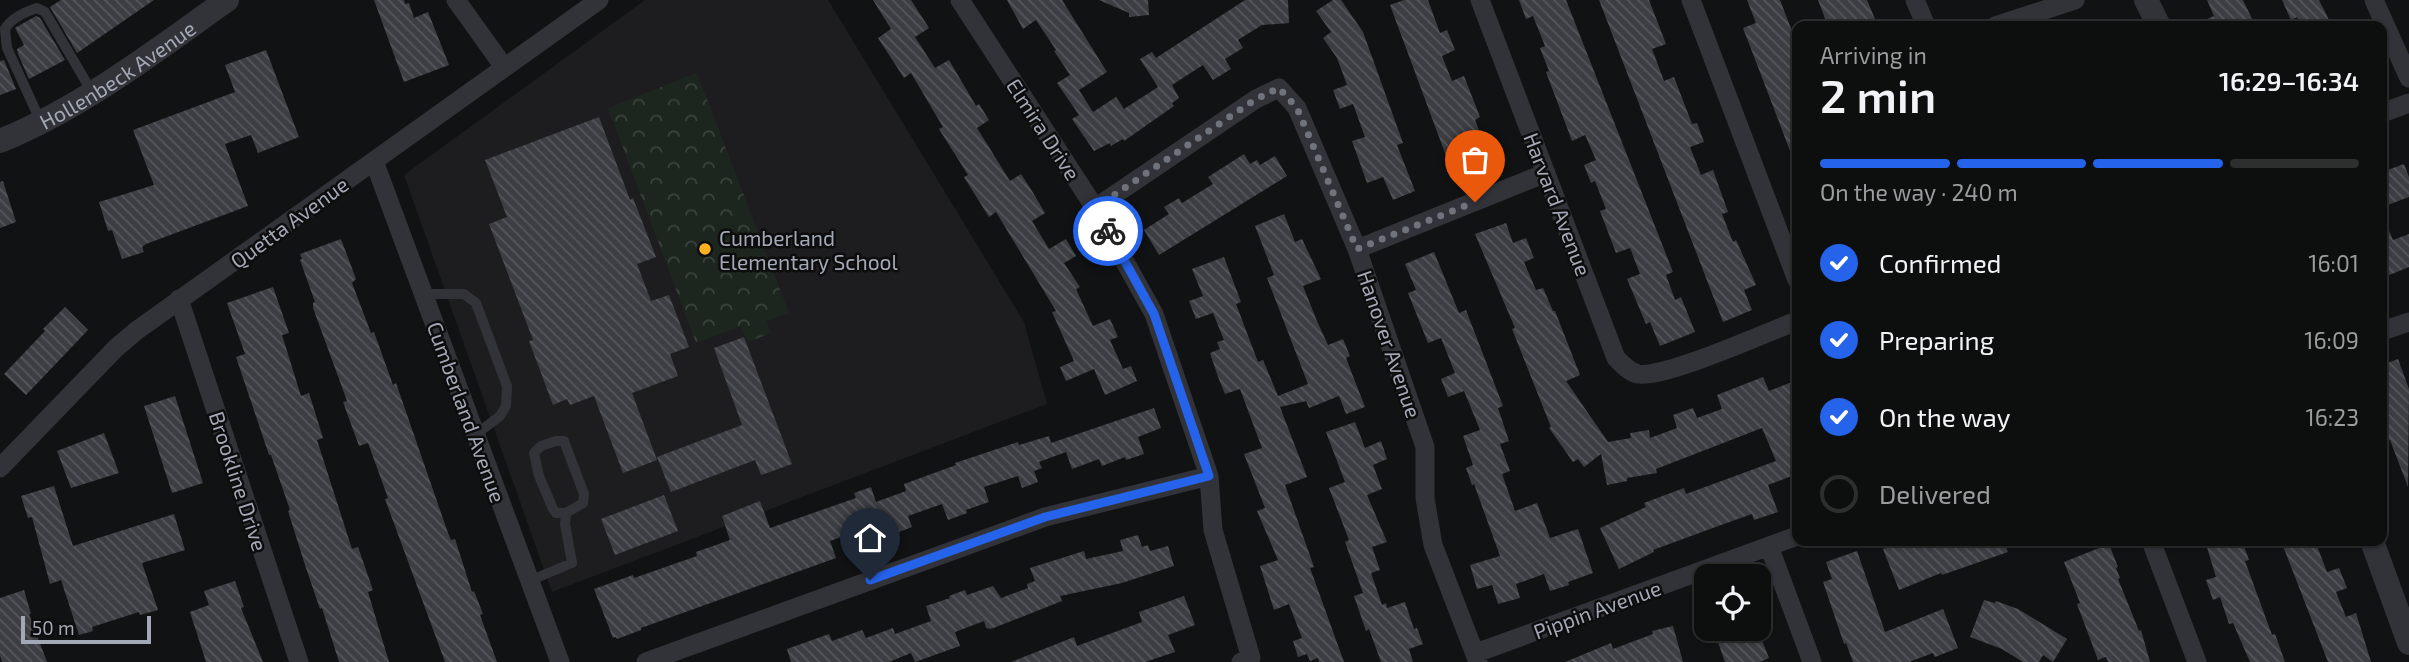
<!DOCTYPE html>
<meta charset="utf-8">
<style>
body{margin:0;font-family:"Exo 2",sans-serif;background:#1b1c1c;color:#f1f3f6;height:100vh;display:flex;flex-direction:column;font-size:26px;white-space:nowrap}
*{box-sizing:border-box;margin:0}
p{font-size:23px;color:#9a9c9e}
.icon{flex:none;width:38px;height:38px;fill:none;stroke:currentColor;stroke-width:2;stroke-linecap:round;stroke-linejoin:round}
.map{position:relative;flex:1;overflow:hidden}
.drawer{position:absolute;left:1792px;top:21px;width:595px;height:525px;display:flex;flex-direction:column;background:#0d0e0e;border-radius:14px;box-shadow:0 2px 5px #0004,0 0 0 2px #2d2e2e}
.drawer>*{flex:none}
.buttons{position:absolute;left:1694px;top:564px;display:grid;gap:14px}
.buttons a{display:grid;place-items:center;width:77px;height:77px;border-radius:14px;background:#0d0e0e;box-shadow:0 2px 5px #0004,0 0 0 2px #2d2e2e;font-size:35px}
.scale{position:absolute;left:21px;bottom:18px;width:130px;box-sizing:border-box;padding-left:7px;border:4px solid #a2a8b5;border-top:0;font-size:19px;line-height:24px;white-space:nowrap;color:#a2a8b5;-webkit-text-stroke:5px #0d0d0e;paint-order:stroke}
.pin{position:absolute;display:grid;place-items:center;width:60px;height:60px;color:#fff;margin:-72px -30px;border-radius:50% 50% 50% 0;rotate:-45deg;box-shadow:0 0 7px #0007}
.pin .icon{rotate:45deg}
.courier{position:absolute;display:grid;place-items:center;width:70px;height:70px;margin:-35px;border:5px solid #2563eb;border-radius:50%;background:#fff;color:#222;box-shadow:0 2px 9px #0007}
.overview em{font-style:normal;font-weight:600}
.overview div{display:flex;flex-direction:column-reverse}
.overview{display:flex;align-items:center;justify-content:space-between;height:119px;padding:0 28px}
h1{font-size:46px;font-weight:600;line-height:52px}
.bar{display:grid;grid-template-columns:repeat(4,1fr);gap:10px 7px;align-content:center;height:84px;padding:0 28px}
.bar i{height:9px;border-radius:5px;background:#2d2e2e}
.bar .selected{background:#2563eb}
.bar p{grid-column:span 4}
ol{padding:0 28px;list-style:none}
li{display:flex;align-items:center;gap:21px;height:77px}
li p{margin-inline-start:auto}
li .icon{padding:7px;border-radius:50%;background:#2563eb;color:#fff;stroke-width:4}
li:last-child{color:#9a9c9e}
li i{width:38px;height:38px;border:4px solid #2d2e2e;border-radius:50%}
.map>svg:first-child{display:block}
.built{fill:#1d1d20}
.park{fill:url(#park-crowns)}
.building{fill:url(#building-back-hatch)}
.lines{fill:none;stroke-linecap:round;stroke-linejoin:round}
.service{stroke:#323339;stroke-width:10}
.minor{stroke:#323339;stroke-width:19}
.tertiary{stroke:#323339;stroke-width:24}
.done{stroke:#6f747c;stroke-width:7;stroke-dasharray:0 12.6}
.route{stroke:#2563eb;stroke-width:9}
.poi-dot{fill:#ffb01e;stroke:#0d0d0e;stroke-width:2.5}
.labels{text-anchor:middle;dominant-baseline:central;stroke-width:5;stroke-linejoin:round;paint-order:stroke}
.street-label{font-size:21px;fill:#a2a8b5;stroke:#0d0d0e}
.poi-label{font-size:21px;fill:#a2a8b5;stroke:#0d0d0e;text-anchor:start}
</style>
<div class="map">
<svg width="2409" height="662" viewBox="0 0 2409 662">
<defs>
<pattern id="park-crowns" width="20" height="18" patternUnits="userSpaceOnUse" patternTransform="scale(1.75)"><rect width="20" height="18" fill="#1d261e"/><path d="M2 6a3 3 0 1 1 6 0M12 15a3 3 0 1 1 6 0" fill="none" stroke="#3b433c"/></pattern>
<pattern id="building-back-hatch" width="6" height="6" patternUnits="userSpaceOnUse" patternTransform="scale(1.75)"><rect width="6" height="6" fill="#3d3e43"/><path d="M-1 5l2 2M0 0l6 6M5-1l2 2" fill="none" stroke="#56575c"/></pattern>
</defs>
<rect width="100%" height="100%" fill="#111213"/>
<path class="built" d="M645 0H828L1024 322 1047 404 552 592 404 175Z"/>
<path class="park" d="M697 73 789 313 766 321 771 333 748 342 741 326 696 343 608 108Z"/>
<path class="building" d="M61 0H154L77 53 50 7Z
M374 0H404L405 4 409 3 414 18 428 12 449 65 404 82Z
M873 0H911L929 28 915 37 935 68 949 60 976 106 979 104 989 120 977 128 1010 181 1021 174 1032 191 1045 213 1032 221 1049 249 1066 239 1076 256 1064 263 1080 287 1076 289 1093 326 1110 319 1118 337 1110 340 1123 369 1131 366 1137 381 1105 395 1094 369 1066 381 1060 367 1074 361 1052 312 1056 311 996 212 989 217 964 177 968 175 939 129 943 127 911 73 904 78 878 38 891 29Z
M1007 0H1062L1107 72 1079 90 1093 112 1116 97 1124 109 1158 87 1140 59 1152 52 1156 58 1245 0H1288L1289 23 1262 25 1238 40 1243 48 1225 59 1231 69 1213 80 1203 65 1172 85 1179 98 1172 103 1174 106 1124 141 1123 139 1111 146 1110 143 1094 151 1072 119 1079 115 1057 83 1070 75 1054 51 1056 50 1036 20 1023 29Z
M1099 0H1148L1149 15 1129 17V13Z
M1333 0H1341L1363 32 1403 143 1397 145 1415 191 1393 200 1383 177 1367 183 1352 141 1365 137 1353 104 1340 109 1333 90 1347 85 1337 58 1323 38 1331 32 1316 11Z
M1404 0H1428L1440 33 1447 30 1455 50 1442 56 1452 81 1464 76 1480 117 1475 120 1484 143 1477 146 1485 169 1455 180 1390 5Z
M1519 0H1566L1673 272 1666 275 1675 300 1681 297 1695 332 1660 346 1650 322 1646 324 1627 279 1640 274 1630 248 1616 253 1600 211 1606 209 1595 181 1591 183 1584 165 1596 160 1585 135 1572 141 1546 72 1549 71 1540 48 1545 46 1533 16 1526 19Z
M1599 0H1649L1666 44 1652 49 1664 81 1674 77 1692 124 1697 123 1704 142 1690 147 1701 175 1713 170 1728 212 1722 214 1733 242 1736 240 1756 285 1744 290 1752 310 1723 322Z
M1747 0H1780L1797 44V169L1743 28 1756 23Z
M1818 0H1867L1878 26H1832L1829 20 1826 21Z
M2207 0H2243L2253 21 2242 26H2191L2214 16Z
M2282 0H2319L2332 26H2302L2297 17 2291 20Z
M36 16 40 18 65 60 29 79 18 54 17 49 24 45 15 28Z
M266 50 299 137 258 153 251 135 225 144 248 206 146 244 142 247 144 252 122 259 112 230 108 231 99 202 154 185 133 130 235 92 225 65Z
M4 60 16 89 0 95V61Z
M599 117 630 200 633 198 656 257 637 264 651 301 669 295 689 347 670 354 678 376 632 393 657 460 623 473 594 396 570 405 567 399 553 405 529 341 533 340 489 224 507 217 485 160Z
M1244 154 1250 164 1257 160 1260 165 1275 156 1287 176 1159 255 1144 230 1169 214 1164 207 1179 198 1182 203 1213 184 1208 177Z
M2404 164 2409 177V197L2382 207V172Z
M3 181 16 222 0 228V182Z
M1284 214 1295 242 1302 239 1321 279 1303 286 1317 321 1328 345 1343 339 1350 356 1346 358 1365 407 1346 414 1339 396 1309 408 1306 401 1280 407 1307 477 1285 485 1314 567 1310 568 1344 662H1319L1318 658 1310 661 1307 654 1298 657 1293 641 1302 638 1289 604 1274 610 1260 566 1278 560 1257 511 1265 508 1244 454 1262 448 1240 389 1225 394 1218 377 1210 353 1220 349 1217 342 1224 340 1213 313 1196 319 1189 301 1203 296 1192 269 1224 257 1241 302 1236 304 1258 362 1263 360 1278 396 1308 384 1267 278 1274 275 1255 226Z
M2382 214 2393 240 2409 234V267L2382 278Z
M1506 223 1513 243 1526 238 1534 258 1524 262 1536 290 1543 288 1553 311H1555L1580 375 1566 381 1608 442 1631 438 1630 433 1649 430 1650 438 1677 428 1673 415 1693 408 1697 418 1722 409 1717 395 1763 377 1769 391 1797 380V474L1768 485 1778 512 1754 520 1752 514 1721 525 1653 550 1654 552 1619 569 1600 528 1646 507 1644 503 1684 488 1686 494 1776 461 1762 428 1656 469 1657 473 1627 478V481L1607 485 1601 454 1584 467 1578 459 1573 462 1549 428 1551 427 1512 329 1515 328 1475 234Z
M341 239 356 279 352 283 371 333 374 332 393 385 396 383 448 533 451 540 455 539 472 592 474 591 483 614 480 615 497 662H445L385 499 388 498 368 443 359 446 343 402 347 401 313 308V303L315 302 300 260 302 259 300 254Z
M1434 252 1459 313 1466 310 1503 406 1498 408 1509 441 1500 444 1510 471 1502 474 1515 511 1537 503 1550 538 1578 529 1593 573 1568 582 1569 585 1550 591 1544 574 1516 584 1520 598 1498 604 1492 585 1477 589 1470 565 1500 556 1474 484 1472 485 1466 468 1473 465 1463 436 1480 430 1464 391 1448 397 1441 379 1455 373 1441 338 1428 343 1408 293 1416 290 1405 264Z
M273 287 289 333 282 335 301 396 309 393 323 438 317 440 352 549 358 547 373 590 368 592 389 662H339L322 608 320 609 305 565 288 511 290 510 271 455H269L236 357 245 354 227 303Z
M65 307 88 330 26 395 4 374 45 331 43 329Z
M744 337 792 464 761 475 755 460 671 492 657 457 742 425 714 348Z
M2398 359 2409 389 2408 487 2390 440 2382 443V365Z
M175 396 203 483 172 493 144 406Z
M1154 408 1161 428 1138 437 1144 454 1126 460 1125 457 1102 466 1099 459 1072 469 1066 452 1039 462 1042 468 1034 471 1038 482 1022 488 1018 476 984 487 989 502 966 510 967 513 948 520 942 504 908 516 912 527 872 542 867 528 830 541 836 558 641 628V630L617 639 616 637 613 638 594 589 633 575 634 578 697 556 696 552 730 540 722 516 760 501 770 528 856 498 854 493 871 487 876 502 906 491 904 484 956 465 955 463 1018 442 1019 445 1049 436 1051 443Z
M1355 422 1365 448 1381 441 1387 459 1373 465 1382 489 1367 495 1387 542 1372 547 1380 570 1371 573 1382 605 1386 603 1387 608 1405 602 1414 629 1417 628 1423 644 1409 649 1413 662H1381L1369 629 1366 631 1354 596 1363 593 1345 542 1349 540 1329 488 1345 482 1326 432Z
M104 433 119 473 71 488 57 451Z
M54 486 73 546 174 514 185 550 142 563 158 610 140 615 139 612 92 627 93 631 79 635 61 580 50 584 32 517 28 518 21 496Z
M664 495 678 531 615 555 601 519Z
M1138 535 1142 547 1148 545 1150 551 1168 546 1174 566 1122 583 1060 596 1062 601 991 629 986 628 984 621 955 632 960 646 915 662 911 653 889 662H791L787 649 829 634 832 641 862 630 866 638 893 628 895 634 931 621 926 606 950 598 949 596 965 590 967 595 993 586 1001 598 1028 588 1027 584 1035 581 1030 568 1084 551 1086 559 1123 551 1120 540Z
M1904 541H2003L2008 552 1942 575 1941 573 1899 590 1883 549Z
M2205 541H2242L2249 560 2245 561 2272 635 2275 634 2285 662H2250L2233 623 2229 624 2220 597 2213 600 2206 580 2216 577Z
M2281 541H2315L2327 572 2339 568 2347 588 2336 592 2346 617 2356 613 2371 662H2328Z
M2109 544 2118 567 2116 568 2120 578 2118 579 2139 631 2141 630 2150 662H2108L2106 657 2098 660 2077 604 2080 603 2064 562Z
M1857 551 1885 632 1943 609 1958 648 1935 657 1933 653 1909 662H1853L1846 643 1844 644 1823 582 1832 579 1826 562Z
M235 581 244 607 241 608 263 662H206L190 612 209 605 204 591Z
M24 590 31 614H29L47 662H2L0 656V598Z
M1184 596 1195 625 1168 635 1175 652 1145 662H1011L1074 637 1077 646 1142 622 1139 612Z
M1984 600 1995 603 1996 601 2018 609 2067 639 2053 662 2043 655 2039 662H2023L2002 649 1970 637Z
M1673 626 1683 662H1565L1611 643 1613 649 1653 634 1652 631Z
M1713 628H1757L1769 658 1760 662H1725Z"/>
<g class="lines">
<path class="service" d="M40 120 7 48 5 29C11 18 25 12 37 8L45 12 92 92
M423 294H464L476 303 507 386 506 406 500 416 475 435
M556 441H564L584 494 583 503 566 513H556L553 509 539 476 534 453 541 446Z
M529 581 572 563 565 524 566 513"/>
<path class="minor" d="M456 0 504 67
M960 0 1095 208 1154 314 1209 476 1213 530 1251 658 1241 662
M1480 0 1616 358C1622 364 1629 372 1638 374 1664 379 1767 332 1797 321
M1691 0 1797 280
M1915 0 1926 26
M2374 0 2409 78
M1995 26 2075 0
M2382 113 2409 103
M374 161 560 662
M1095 208 1256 99 1279 88 1297 108 1357 249 1425 447V498L1433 545 1478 662
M1357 249 1546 173
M179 299 299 662
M2382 331 2409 322
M0 468 116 348 136 331 599 0
M2151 541 2197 662
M1769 546 1812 662
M1476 653 1797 536
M646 662 1045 517 1209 476"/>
<g class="tertiary">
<path d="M2146 0 2159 26"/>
<path id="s1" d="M0 141C83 107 155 51 227 0"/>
<path d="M2372 541 2409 643"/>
</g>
</g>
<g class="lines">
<path class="done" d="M1108 231 1095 208 1256 99 1279 88 1297 108 1357 249 1475 202"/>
<path class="route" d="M870 580 1045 517 1209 476 1154 314 1108 231"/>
</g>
<circle class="poi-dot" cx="705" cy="249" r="7"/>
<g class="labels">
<g class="street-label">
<text stroke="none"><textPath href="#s1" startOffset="135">Hollenbeck Avenue</textPath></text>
<text transform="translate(1044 129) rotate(57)">Elmira Drive</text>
<text transform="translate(1558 204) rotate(69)">Harvard Avenue</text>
<text transform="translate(289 222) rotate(-36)">Quetta Avenue</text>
<text transform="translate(1390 344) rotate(71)">Hanover Avenue</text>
<text transform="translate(467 412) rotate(70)">Cumberland Avenue</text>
<text transform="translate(239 481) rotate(72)">Brookline Drive</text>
<text transform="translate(1597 609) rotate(-20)">Pippin Avenue</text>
</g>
<g class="poi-label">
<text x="719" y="237">Cumberland<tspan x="719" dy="24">Elementary School</tspan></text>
</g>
</g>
</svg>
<div class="buttons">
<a><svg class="icon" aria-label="locate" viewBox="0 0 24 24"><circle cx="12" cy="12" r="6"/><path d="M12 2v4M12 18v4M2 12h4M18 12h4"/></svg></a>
</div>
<div class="scale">50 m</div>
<div class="pin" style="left:1475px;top:202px;background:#ea580c"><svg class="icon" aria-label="bag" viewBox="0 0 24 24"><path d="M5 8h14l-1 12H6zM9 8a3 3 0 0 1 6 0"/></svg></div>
<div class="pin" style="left:870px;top:580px;background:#1f2937"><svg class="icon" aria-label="home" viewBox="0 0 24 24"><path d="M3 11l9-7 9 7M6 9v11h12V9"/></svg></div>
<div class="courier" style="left:1108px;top:231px"><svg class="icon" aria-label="bike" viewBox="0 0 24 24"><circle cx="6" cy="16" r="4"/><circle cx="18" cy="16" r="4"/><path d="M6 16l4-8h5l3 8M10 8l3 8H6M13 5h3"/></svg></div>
<section class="drawer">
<div class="overview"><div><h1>2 min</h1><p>Arriving in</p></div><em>16:29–16:34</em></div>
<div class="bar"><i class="selected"></i><i class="selected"></i><i class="selected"></i><i></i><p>On the way · 240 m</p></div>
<ol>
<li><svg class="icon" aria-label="check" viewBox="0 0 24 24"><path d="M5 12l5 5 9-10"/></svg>Confirmed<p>16:01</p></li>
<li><svg class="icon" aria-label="check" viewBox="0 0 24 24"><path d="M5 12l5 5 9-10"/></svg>Preparing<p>16:09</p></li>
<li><svg class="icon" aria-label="check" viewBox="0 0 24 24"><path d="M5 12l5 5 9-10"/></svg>On the way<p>16:23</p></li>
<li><i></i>Delivered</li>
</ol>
</section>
</div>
